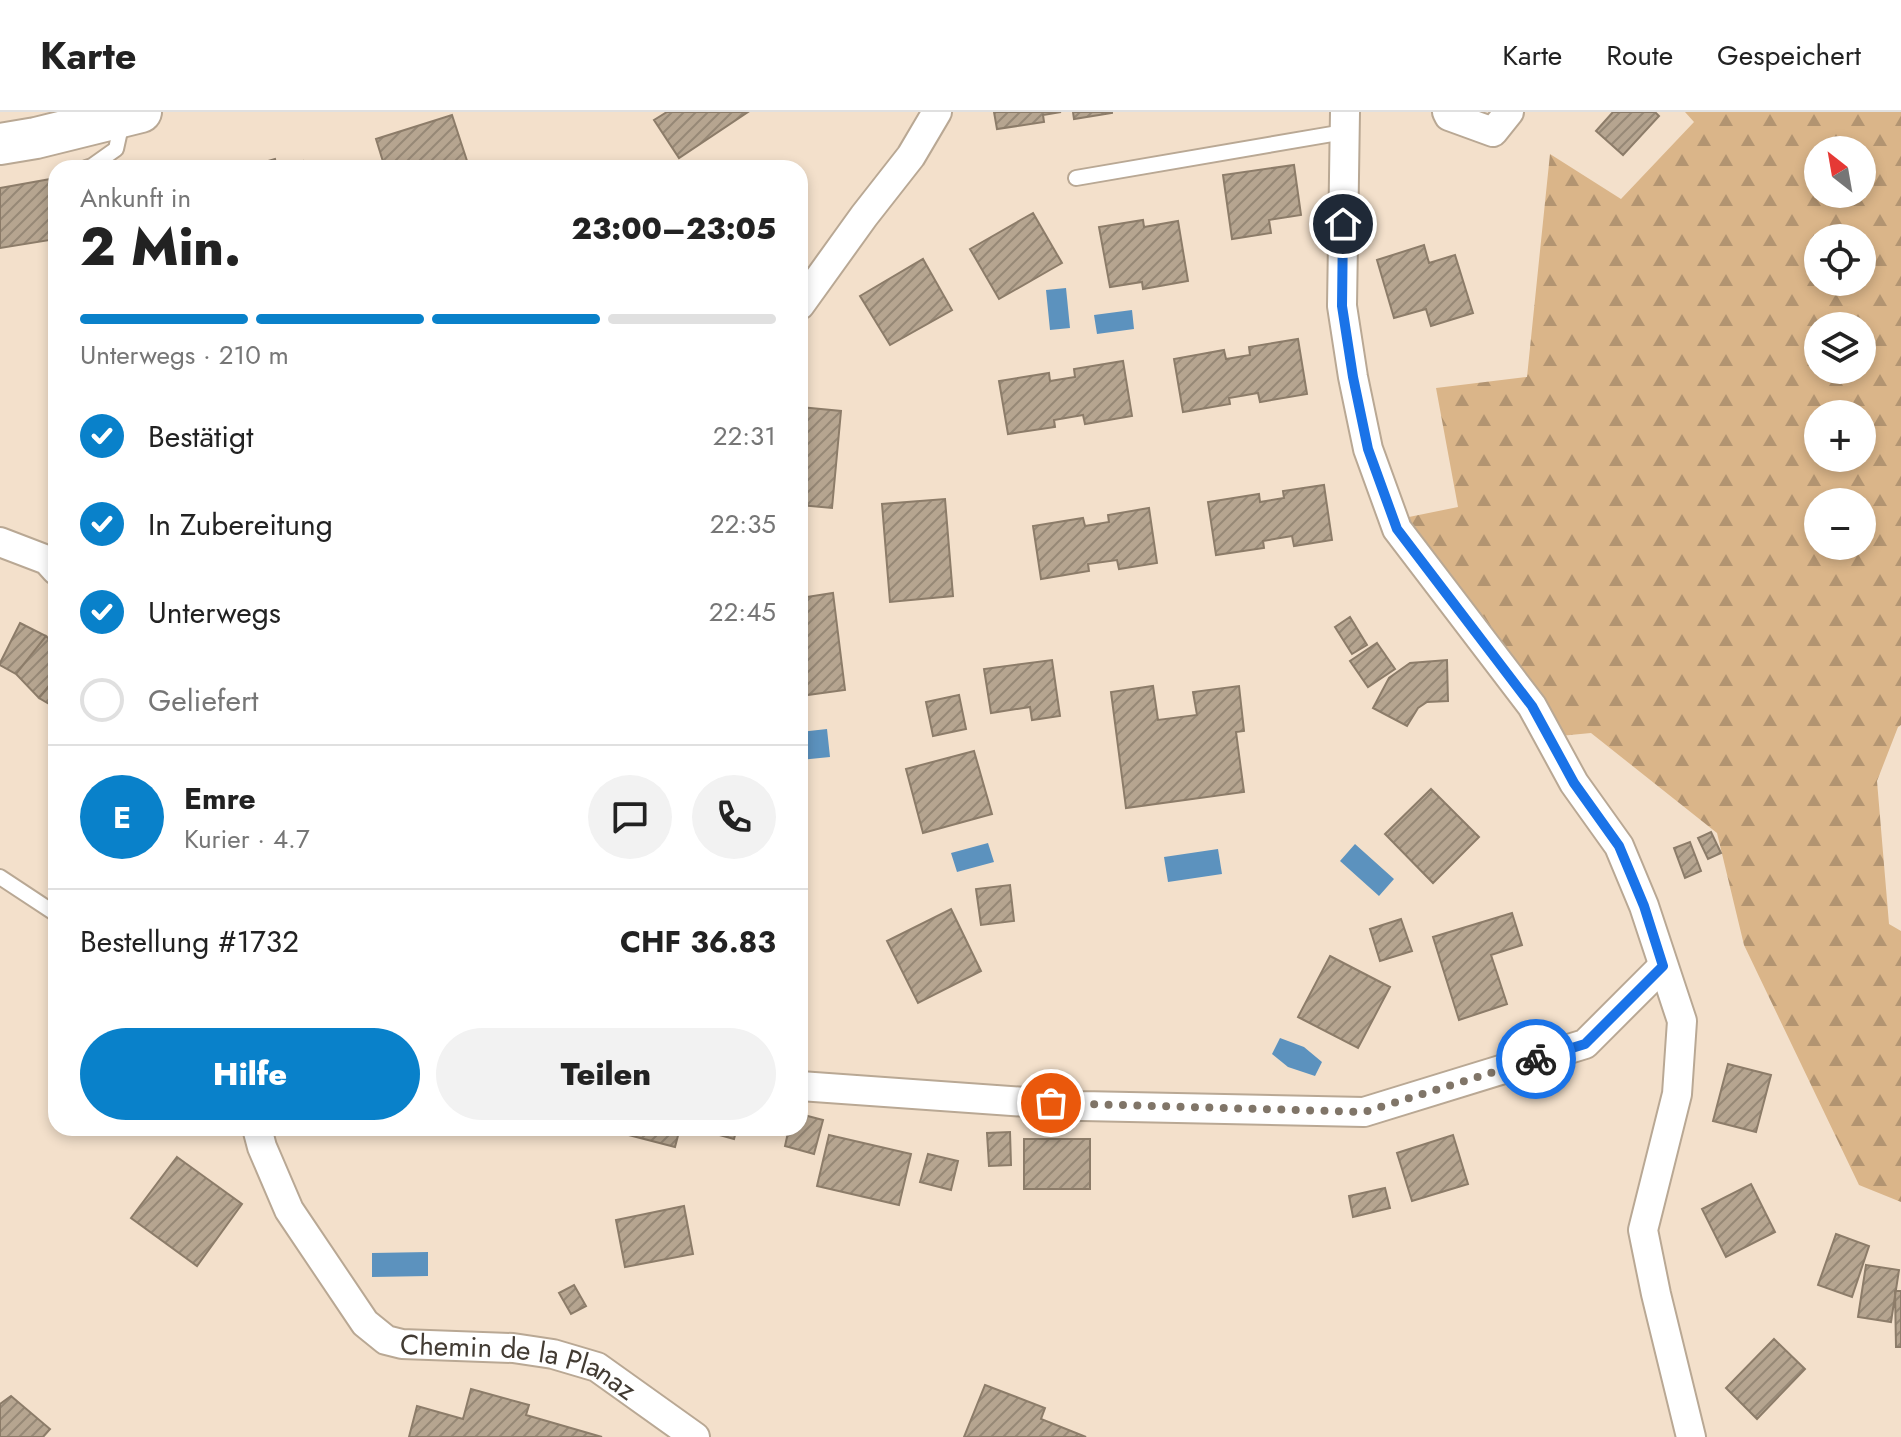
<!DOCTYPE html>
<html lang="de">
<meta charset="utf-8">
<style>
body{margin:0;font-family:Jost,sans-serif;background:#f2f2f2;color:#222;height:100vh;display:flex;flex-direction:column;font-size:30px;white-space:nowrap}
*{box-sizing:border-box;margin:0}
p{font-size:26px;color:#767676}
.icon{flex:none;width:44px;height:44px;fill:none;stroke:currentColor;stroke-width:2;stroke-linecap:round;stroke-linejoin:round}
.map{position:relative;flex:1;overflow:hidden}
.side{position:absolute;left:48px;top:48px;width:760px;height:976px;display:flex;flex-direction:column;background:#fff;border-radius:24px;box-shadow:0 4px 12px #0003}
.side>*{flex:none}
.needle{width:52px;rotate:329deg}
.fabs{position:absolute;left:1804px;top:24px;display:grid;gap:16px}
.fabs a{display:grid;place-items:center;width:72px;height:72px;border-radius:50%;background:#fff;box-shadow:0 4px 12px #0003;font-size:40px}
.pin{position:absolute;display:grid;place-items:center;width:68px;height:68px;color:#fff;margin:-34px;border:4px solid #fff;border-radius:50%;box-shadow:0 2px 8px #0007}
.courier{position:absolute;display:grid;place-items:center;width:80px;height:80px;margin:-40px;border:6px solid #1a73e8;border-radius:50%;background:#fff;color:#222;box-shadow:0 2px 10px #0007}
.headline em{font-style:normal;font-weight:800}
.headline div{display:flex;flex-direction:column-reverse}
.headline{display:flex;align-items:center;justify-content:space-between;height:136px;padding:0 32px}
h1{font-size:52px;font-weight:800;line-height:60px}
.bar{display:grid;grid-template-columns:repeat(4,1fr);gap:12px 8px;align-content:center;height:96px;padding:0 32px}
.bar i{height:10px;border-radius:6px;background:#e0e0e0}
.bar .active{background:#0981ca}
.bar p{grid-column:span 4}
.line{display:flex;align-items:center;gap:20px;padding:0 32px;border-top:2px solid #e0e0e0}
.line div{flex:1}
.round{display:grid;place-items:center;flex:none;width:84px;height:84px;border-radius:42px;background:#f2f2f2}
ol{padding:0 32px;list-style:none}
li{display:flex;align-items:center;gap:24px;height:88px}
li p{margin-inline-start:auto}
li .icon{padding:8px;border-radius:50%;background:#0981ca;color:#fff;stroke-width:4}
li:last-child{color:#767676}
li i{width:44px;height:44px;border:4px solid #e0e0e0;border-radius:50%}
.button{display:flex;gap:16px;margin-top:auto;padding:16px 32px}
.button a{flex:1;height:92px;border-radius:48px;background:#0981ca;color:#fff;font-size:32px;font-weight:800;line-height:92px;text-align:center}
.button a+a{background:#f2f2f2;color:#222}
header{display:flex;align-items:center;gap:48px;box-sizing:border-box;height:112px;padding:0 40px;background:#fff;border-bottom:2px solid #e0e0e0}
header strong{font-size:38px}
nav{display:flex;gap:44px;margin-inline-start:auto;font-size:28px}
.map>svg:first-child{display:block}
.forest{fill:url(#forest-firs);fill-rule:evenodd}
.water{fill:#5c92be}
.building{fill:url(#building-hatch);stroke:#8c7c69;stroke-width:2}
.lines{fill:none;stroke-linecap:round;stroke-linejoin:round}
.lane-casing{stroke:#b9a894;stroke-width:18}
.street-casing{stroke:#b9a894;stroke-width:32}
.secondary-casing{stroke:#b9a894;stroke-width:44}
.lane{stroke:#fff;stroke-width:14}
.street{stroke:#fff;stroke-width:28}
.secondary{stroke:#fff;stroke-width:40}
.done{stroke:#807568;stroke-width:8;stroke-dasharray:0 14.4}
.route{stroke:#1a73e8;stroke-width:10}
.labels{text-anchor:middle;dominant-baseline:central;stroke-width:7;stroke-linejoin:round;paint-order:stroke}
.street-label{font-size:28px;fill:#423b33;stroke:#fff}
</style>
<header>
<strong>Karte</strong>
<nav><a>Karte</a><a>Route</a><a>Gespeichert</a></nav>
</header>
<div class="map">
<svg width="1901" height="1325" viewBox="0 0 1901 1325">
<defs>
<pattern id="forest-firs" width="22" height="20" patternUnits="userSpaceOnUse" patternTransform="scale(2)"><rect width="22" height="20" fill="#dab589"/><path d="M5 1l3.5 6h-7zM16 11l3.5 6h-7z" fill="#b29471"/></pattern>
<pattern id="building-hatch" width="6" height="6" patternUnits="userSpaceOnUse" patternTransform="scale(2)"><rect width="6" height="6" fill="#b6a590"/><path d="M-1 1l2-2M0 6l6-6M5 7l2-2" fill="none" stroke="#968876"/></pattern>
</defs>
<rect width="100%" height="100%" fill="#f3e0cb"/>
<path class="forest" d="M1685 0H1901V613L1898 615 1877 669 1889 812 1901 819V1090L1859 1073 1744 833 1717 721 1591 621 1549 625 1404 406 1458 395 1436 276 1527 265 1550 42 1621 87 1694 10ZM1818 38H1862V82H1818ZM1818 126H1862V170H1818ZM1818 214H1862V258H1818ZM1818 302H1862V346H1818ZM1818 390H1862V434H1818Z"/>
<path class="water" d="M1066 176 1070 216 1050 218 1046 178Z
M1132 198 1134 217 1097 222 1094 203Z
M827 617 830 645 800 648V620Z
M988 731 994 750 957 760 951 741Z
M1355 732 1394 767 1379 784 1340 749Z
M1218 737 1222 762 1168 770 1164 745Z
M1280 926 1304 935 1322 950 1315 964 1288 955 1272 942Z
M428 1140V1164L372 1165V1141Z"/>
<path class="building" d="M667 0H748L679 46 654 8Z
M994 0H1061L1043 3 1044 10 997 17Z
M1073 0H1112V1L1074 7Z
M1613 0H1655L1659 4 1623 43 1596 19Z
M452 3 469 55 385 56 376 27Z
M275 47 277 56H244Z
M303 49 305 56H280Z
M1294 53 1301 103 1269 108 1271 121 1232 127 1223 63Z
M56 66V127L0 136V76Z
M1033 101 1062 151 999 187 970 137Z
M1143 108 1144 115 1178 109 1188 169 1143 177 1142 170 1110 175 1099 115Z
M1424 133 1429 151 1455 143 1473 201 1431 214 1426 197 1394 206 1377 148Z
M923 147 952 198 890 233 860 184Z
M1298 227 1307 282 1260 290 1258 281 1229 286 1230 292 1183 300 1174 247 1224 238 1226 247 1250 243 1249 235Z
M1123 249 1132 304 1085 312 1083 303 1054 308 1055 315 1008 322 999 269 1049 261 1050 269 1075 265 1074 257Z
M800 295 841 299 832 396 800 393Z
M1324 373 1332 428 1294 434 1292 424 1263 429 1264 436 1216 443 1208 390 1259 382 1260 390 1284 386 1283 379Z
M945 387 953 484 890 490 882 392Z
M1149 396 1157 451 1119 457 1117 448 1088 452 1089 459 1041 467 1033 414 1083 406 1085 414 1109 410 1108 403Z
M833 481 845 578 800 584V486Z
M1350 505 1367 533 1352 542 1335 515Z
M20 511 46 524 16 562 0 553V551Z
M46 524 56 534V565L39 586 16 562Z
M1377 531 1395 557 1368 575 1350 549Z
M1052 548 1060 604 1032 608 1030 595 991 601 984 557Z
M1447 548 1448 589 1427 590 1418 596 1407 614 1373 596 1389 566 1410 551Z
M56 565V596L39 586Z
M1153 574 1158 608 1197 603 1193 580 1239 574 1244 619 1236 620 1244 680 1126 696 1111 580Z
M959 583 966 617 933 624 926 590Z
M974 639 992 702 923 721 906 657Z
M1431 677 1479 725 1433 771 1385 722Z
M1711 720 1721 741 1708 747 1698 726Z
M1690 730 1701 759 1685 766 1674 736Z
M1010 773 1014 809 981 813 976 777Z
M951 797 981 859 918 891 887 829Z
M1512 801 1522 833 1491 843 1507 892 1459 908 1433 825Z
M1401 807 1412 839 1380 849 1370 817Z
M1330 844 1390 875 1358 936 1298 905Z
M1728 952 1771 963 1756 1020 1713 1009Z
M800 1002 823 1008 814 1042 785 1034 789 1016H800Z
M623 1016H680L675 1035 621 1021Z
M694 1016H737L734 1027Z
M1010 1020 1011 1053 989 1054 987 1021Z
M829 1023 911 1042 899 1093 817 1074Z
M1453 1023 1468 1072 1412 1089 1397 1041Z
M1024 1027H1090V1077H1024Z
M928 1042 958 1049 951 1078 920 1070Z
M177 1045 242 1092 197 1154 131 1106Z
M1751 1072 1775 1120 1726 1145 1702 1097Z
M1385 1076 1390 1096 1353 1105 1349 1084Z
M684 1094 693 1142 625 1155 616 1108Z
M1836 1122 1869 1134 1852 1185 1818 1173Z
M1866 1153 1899 1158 1891 1210 1858 1205Z
M574 1173 586 1194 571 1202 559 1181Z
M1895 1179H1901V1235H1896Z
M1774 1227 1805 1257 1757 1307 1726 1276Z
M985 1273 1045 1296 1041 1307 1086 1325H964Z
M471 1277 529 1293 526 1303 602 1325H409L417 1294 463 1307Z
M11 1284 50 1317 43 1325H0V1292Z"/>
<g class="lines">
<defs>
<path id="lane" d="M86 56 92 54 116 37 122 10
M1076 66 1344 20
M0 765 56 802"/>
<g id="street">
<path d="M1345 0 1342 194 1353 265 1368 337 1397 417 1532 594 1574 671 1619 734 1644 794 1682 909 1677 982 1643 1118 1656 1182 1691 1325"/>
<path d="M1447 0 1449 4 1493 20 1509 0"/>
<path d="M800 193 864 104 911 44 937 0"/>
<path d="M0 430 47 448 56 458"/>
<path d="M800 974 1082 994 1364 1000 1585 932 1663 854"/>
<path id="s1" d="M257 1016 262 1035 289 1098 365 1211 386 1228 402 1232 513 1236 553 1242 597 1255 695 1325"/>
</g>
<path id="secondary" d="M0 32 36 26 141 0"/>
</defs>
<use href="#lane" class="lane-casing"/>
<use href="#street" class="street-casing"/>
<use href="#secondary" class="secondary-casing"/>
<use href="#lane" class="lane"/>
<use href="#street" class="street"/>
<use href="#secondary" class="secondary"/>
</g>
<g class="lines">
<path class="done" d="M1051 991 1364 1000 1536 947"/>
<path class="route" d="M1343 112 1342 194 1353 265 1368 337 1397 417 1532 594 1574 671 1619 734 1644 794 1663 854 1585 932 1536 947"/>
</g>
<g class="labels">
<g class="street-label">
<text stroke="none"><textPath href="#s1" startOffset="388">Chemin de la Planaz</textPath></text>
</g>
</g>
</svg>
<div class="fabs">
<a><svg class="needle" viewBox="-14 -14 28 28"><path d="M0-13l5 13h-10z" fill="#e53935"/><path d="M0 13l5-13h-10z" fill="#767676"/></svg></a>
<a><svg class="icon" aria-label="locate" viewBox="0 0 24 24"><circle cx="12" cy="12" r="6"/><path d="M12 2v4M12 18v4M2 12h4M18 12h4"/></svg></a>
<a><svg class="icon" aria-label="layers" viewBox="0 0 24 24"><path d="M12 4l9 5-9 5-9-5zM3 14l9 5 9-5"/></svg></a>
<a>+</a>
<a>−</a>
</div>
<div class="pin" style="left:1051px;top:991px;background:#ea580c"><svg class="icon" aria-label="bag" viewBox="0 0 24 24"><path d="M5 8h14l-1 12H6zM9 8a3 3 0 0 1 6 0"/></svg></div>
<div class="pin" style="left:1343px;top:112px;background:#1f2937"><svg class="icon" aria-label="home" viewBox="0 0 24 24"><path d="M3 11l9-7 9 7M6 9v11h12V9"/></svg></div>
<div class="courier" style="left:1536px;top:947px"><svg class="icon" aria-label="bike" viewBox="0 0 24 24"><circle cx="6" cy="16" r="4"/><circle cx="18" cy="16" r="4"/><path d="M6 16l4-8h5l3 8M10 8l3 8H6M13 5h3"/></svg></div>
<section class="side">
<div class="headline"><div><h1>2 Min.</h1><p>Ankunft in</p></div><em>23:00–23:05</em></div>
<div class="bar"><i class="active"></i><i class="active"></i><i class="active"></i><i></i><p>Unterwegs · 210 m</p></div>
<ol>
<li><svg class="icon" aria-label="check" viewBox="0 0 24 24"><path d="M5 12l5 5 9-10"/></svg>Bestätigt<p>22:31</p></li>
<li><svg class="icon" aria-label="check" viewBox="0 0 24 24"><path d="M5 12l5 5 9-10"/></svg>In Zubereitung<p>22:35</p></li>
<li><svg class="icon" aria-label="check" viewBox="0 0 24 24"><path d="M5 12l5 5 9-10"/></svg>Unterwegs<p>22:45</p></li>
<li><i></i>Geliefert</li>
</ol>
<div class="line" style="height:144px"><b class="round" style="background:#0981ca;color:#fff">E</b><div><b>Emre</b><p>Kurier · 4.7</p></div><a class="round"><svg class="icon" aria-label="chat" viewBox="0 0 24 24"><path d="M4 5h16v11H9l-5 4z"/></svg></a><a class="round"><svg class="icon" aria-label="phone" viewBox="0 0 24 24"><path d="M5 4h4l2 5-3 2q2 4 5 5l2-3 5 2v4C11 20 4 13 5 4z"/></svg></a></div>
<div class="line" style="height:104px"><div>Bestellung #1732</div><b>CHF 36.83</b></div>
<div class="button"><a>Hilfe</a><a>Teilen</a></div>
</section>
</div>
